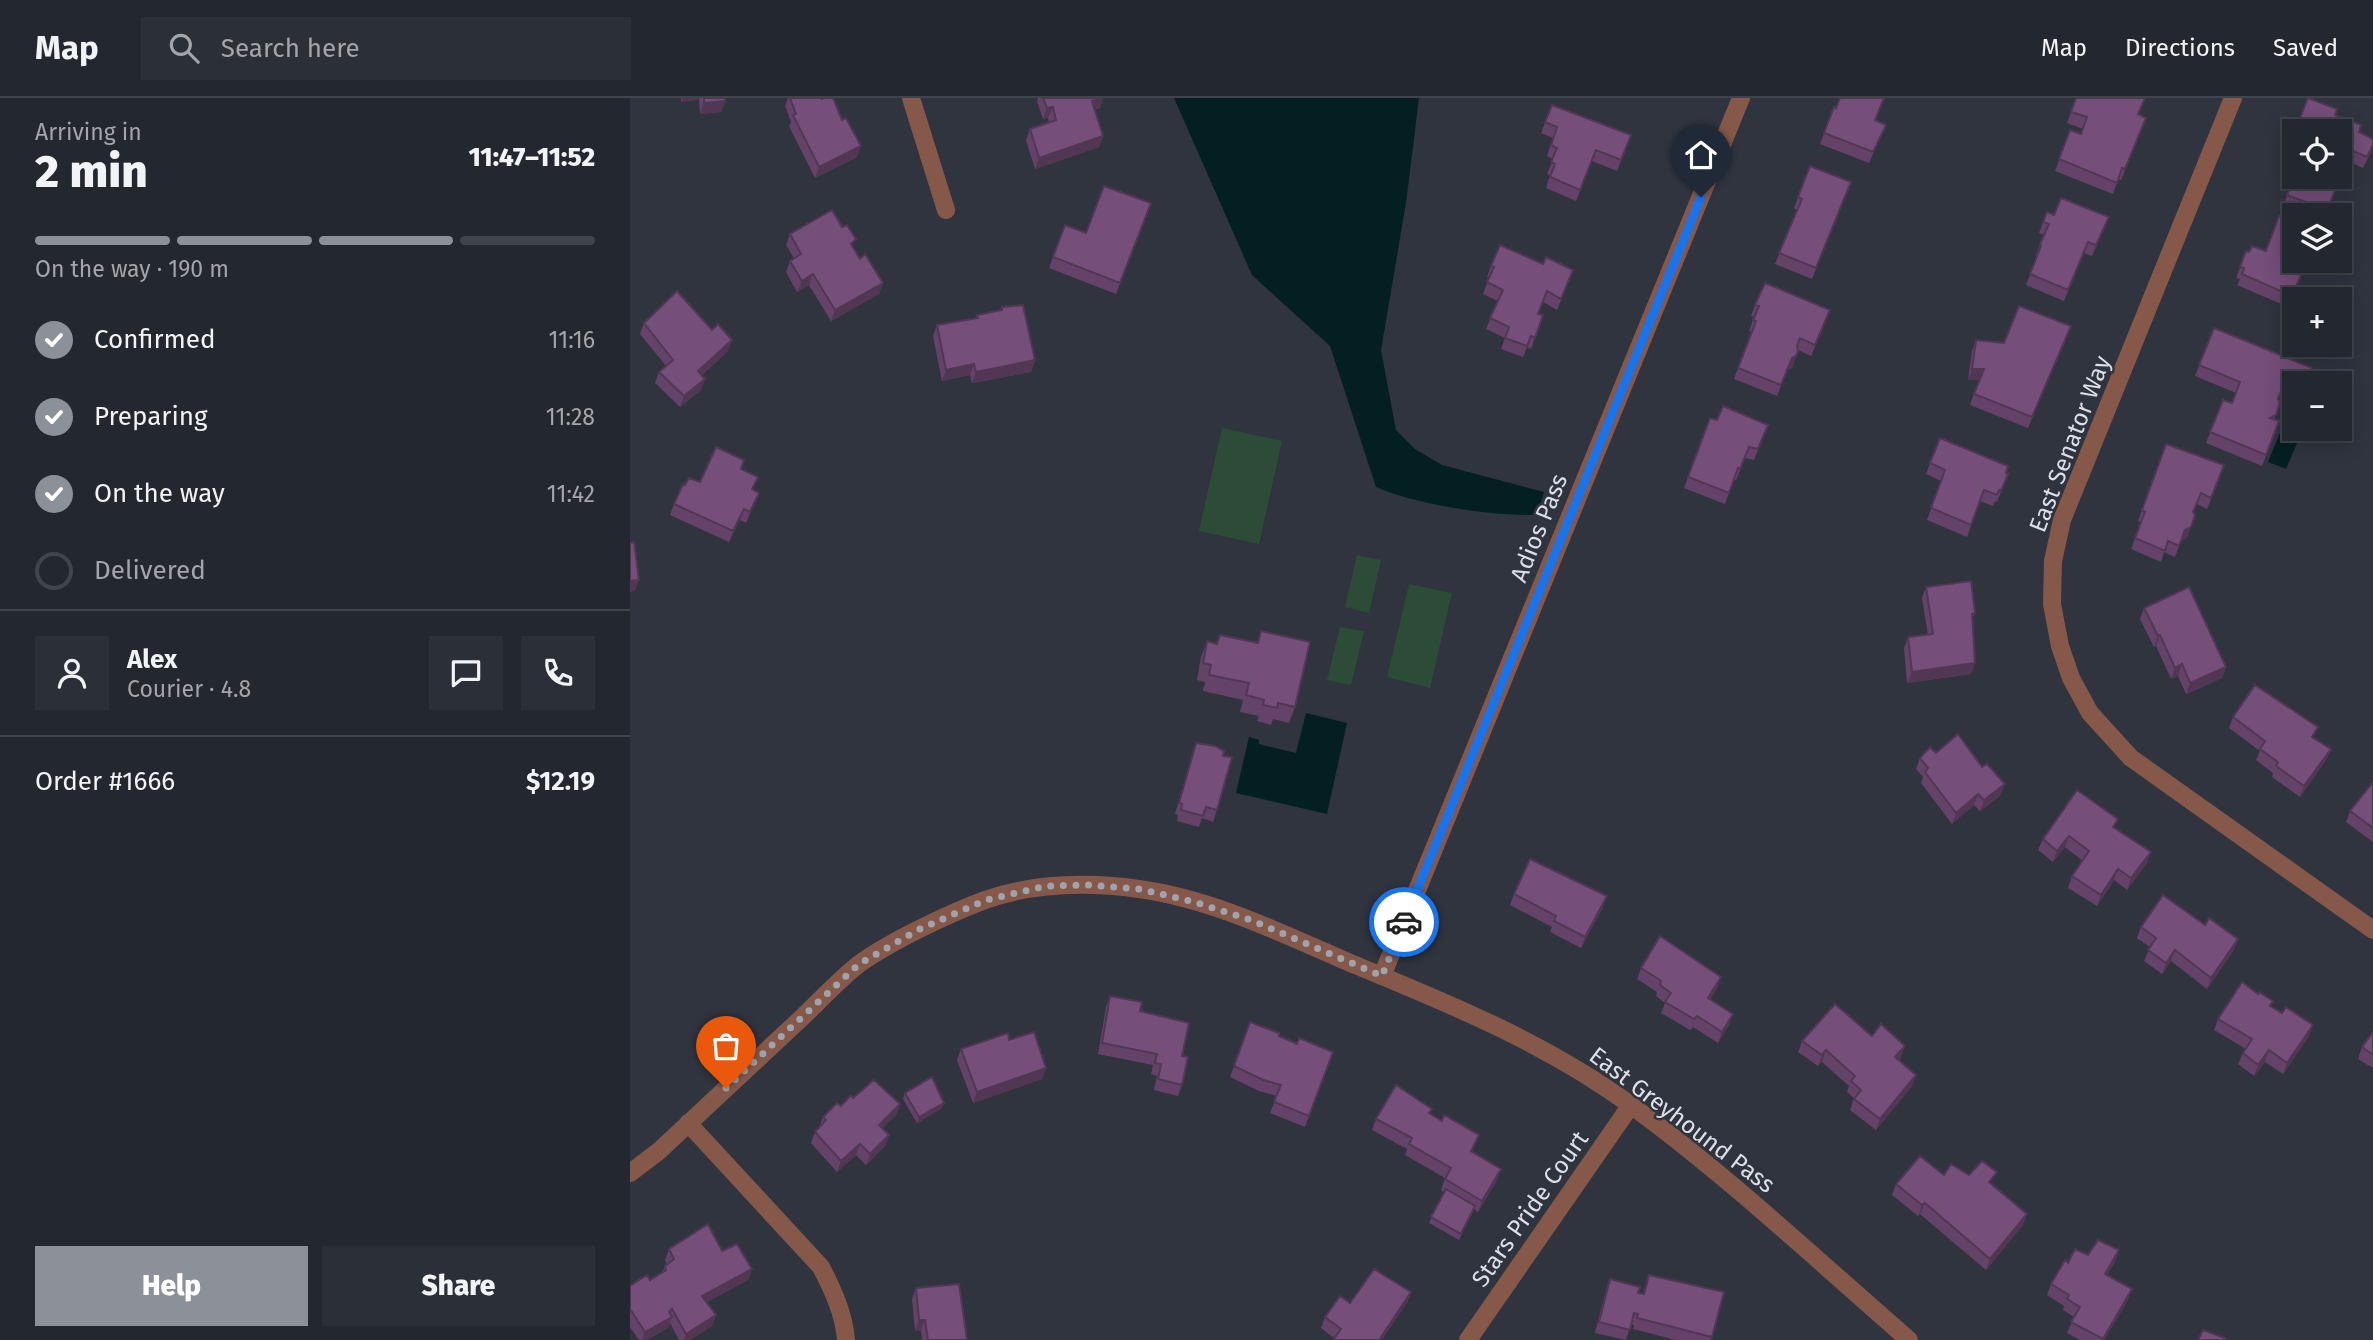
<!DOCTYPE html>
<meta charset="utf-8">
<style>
body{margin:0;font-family:"Fira Sans",sans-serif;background:#2b2f37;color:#f1f3f6;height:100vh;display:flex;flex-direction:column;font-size:26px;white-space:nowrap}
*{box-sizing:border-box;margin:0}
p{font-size:23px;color:#a3a5aa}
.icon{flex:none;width:38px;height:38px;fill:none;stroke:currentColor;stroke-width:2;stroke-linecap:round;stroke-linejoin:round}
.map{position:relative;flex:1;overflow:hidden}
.sheet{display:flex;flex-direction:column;background:#23272f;width:630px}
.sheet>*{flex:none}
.buttons{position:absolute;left:1652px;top:21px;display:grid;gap:14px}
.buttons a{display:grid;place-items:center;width:70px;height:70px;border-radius:0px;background:#23272f;box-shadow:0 4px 18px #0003,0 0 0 2px #40444b;font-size:35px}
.pin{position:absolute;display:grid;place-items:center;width:60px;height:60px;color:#fff;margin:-72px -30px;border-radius:50% 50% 50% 0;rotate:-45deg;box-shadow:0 0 7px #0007}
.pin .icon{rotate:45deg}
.courier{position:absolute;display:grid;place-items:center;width:70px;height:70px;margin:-35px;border:5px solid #1a73e8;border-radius:50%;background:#fff;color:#222;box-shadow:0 2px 9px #0007}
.head em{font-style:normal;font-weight:800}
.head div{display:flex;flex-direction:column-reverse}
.head{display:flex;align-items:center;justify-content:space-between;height:119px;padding:0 35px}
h1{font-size:46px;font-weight:800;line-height:52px}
.bar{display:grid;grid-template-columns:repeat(4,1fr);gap:10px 7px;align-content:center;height:84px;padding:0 35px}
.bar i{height:9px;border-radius:5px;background:#40444b}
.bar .current{background:#8c9099}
.bar p{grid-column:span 4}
.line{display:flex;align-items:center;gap:18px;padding:0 35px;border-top:2px solid #40444b}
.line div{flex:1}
.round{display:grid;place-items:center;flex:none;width:74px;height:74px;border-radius:0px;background:#2b2f37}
ol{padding:0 35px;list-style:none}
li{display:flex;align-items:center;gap:21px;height:77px}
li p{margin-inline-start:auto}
li .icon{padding:7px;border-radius:50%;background:#8c9099;color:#fff;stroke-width:4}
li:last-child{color:#a3a5aa}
li i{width:38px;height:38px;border:4px solid #40444b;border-radius:50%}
.button{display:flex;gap:14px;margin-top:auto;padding:14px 35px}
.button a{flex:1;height:80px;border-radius:0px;background:#8c9099;color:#fff;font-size:28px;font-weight:800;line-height:80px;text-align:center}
.button a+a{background:#2b2f37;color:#f1f3f6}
header{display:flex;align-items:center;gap:42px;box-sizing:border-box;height:98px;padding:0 35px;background:#23272f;border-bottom:2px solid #40444b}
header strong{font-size:33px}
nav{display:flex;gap:38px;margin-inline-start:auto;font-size:24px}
.search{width:490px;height:63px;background:#2b2f37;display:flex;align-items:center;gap:18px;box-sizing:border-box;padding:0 24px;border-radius:0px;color:#a3a5aa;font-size:26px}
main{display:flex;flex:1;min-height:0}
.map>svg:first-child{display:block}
.green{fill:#2d4c37}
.water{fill:#041f21}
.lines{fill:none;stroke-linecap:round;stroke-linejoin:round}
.minor{stroke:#85584a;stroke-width:18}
.wall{fill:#654369}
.shaded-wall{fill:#523755}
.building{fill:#754e7a;stroke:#523755;stroke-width:2}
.done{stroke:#9fa3ac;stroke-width:7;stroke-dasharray:0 12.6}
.route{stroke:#1a73e8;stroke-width:9}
.labels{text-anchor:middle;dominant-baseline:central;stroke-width:5;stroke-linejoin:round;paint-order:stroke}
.street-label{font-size:24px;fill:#dcdfe6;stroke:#2f343f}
</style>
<header>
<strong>Map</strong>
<div class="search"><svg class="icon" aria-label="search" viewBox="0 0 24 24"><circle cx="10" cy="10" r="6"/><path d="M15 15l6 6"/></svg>Search here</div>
<nav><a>Map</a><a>Directions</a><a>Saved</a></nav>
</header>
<main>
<section class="sheet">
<div class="head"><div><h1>2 min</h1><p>Arriving in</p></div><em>11:47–11:52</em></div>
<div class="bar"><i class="current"></i><i class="current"></i><i class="current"></i><i></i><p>On the way · 190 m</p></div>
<ol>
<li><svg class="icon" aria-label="check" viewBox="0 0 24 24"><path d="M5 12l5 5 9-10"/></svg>Confirmed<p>11:16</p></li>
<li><svg class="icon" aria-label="check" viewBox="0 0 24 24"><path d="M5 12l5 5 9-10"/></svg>Preparing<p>11:28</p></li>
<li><svg class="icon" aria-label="check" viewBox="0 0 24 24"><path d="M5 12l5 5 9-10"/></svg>On the way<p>11:42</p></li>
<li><i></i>Delivered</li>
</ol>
<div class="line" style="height:126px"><a class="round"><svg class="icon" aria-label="person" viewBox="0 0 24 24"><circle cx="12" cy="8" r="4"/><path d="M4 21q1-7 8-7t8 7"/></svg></a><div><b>Alex</b><p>Courier · 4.8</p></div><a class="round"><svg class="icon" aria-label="chat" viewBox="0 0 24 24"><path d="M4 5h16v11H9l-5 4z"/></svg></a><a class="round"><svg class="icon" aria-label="phone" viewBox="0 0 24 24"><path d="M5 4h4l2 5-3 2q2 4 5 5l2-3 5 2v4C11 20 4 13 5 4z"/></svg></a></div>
<div class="line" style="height:91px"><div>Order #1666</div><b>$12.19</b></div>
<div class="button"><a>Help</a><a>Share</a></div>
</section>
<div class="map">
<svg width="1743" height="1242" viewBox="0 0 1743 1242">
<rect width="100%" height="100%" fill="#2f343f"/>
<path class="green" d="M592 330 652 343 629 446 569 433Z
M727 457 751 462 739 515 715 509Z
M779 486 822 495 800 590 757 579Z
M710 529 734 533 721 587 697 582Z"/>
<path class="water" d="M544 0H789L776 105 751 252 766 332 785 351 812 367 914 394 907 417C861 418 787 407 746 389L700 248 622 177Z
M1656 320 1664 324V331H1673L1656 371 1638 364Z
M676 615 717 625 697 716 606 695 619 639 629 642V646L666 655Z"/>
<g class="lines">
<path class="minor" d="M281 0 316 112
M1603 0 1432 422 1423 463 1422 506 1430 548 1441 580 1460 615 1501 660 1743 832
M752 878 1111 0
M58 1025 191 1169C203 1192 214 1216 216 1242
M0 1075 29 1053C74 1011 119 969 164 927 186 907 206 884 229 866 261 843 318 816 355 802 404 785 458 784 509 791 582 801 651 835 718 864 817 905 915 944 1002 1008 1099 1079 1188 1163 1279 1242
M838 1242 1001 1007"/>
</g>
<path class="wall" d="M51 0H95V3L91 14 70 16 69 1 51 4Z
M158 0H192L227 59 185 80 159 28 161 24 155 8Z
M408 0H473L470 10 465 12 473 38 469 49 405 71 396 42 400 31 419 24 418 20 413 21 407 3Z
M1210 0H1255L1245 22 1256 27 1239 65 1190 46 1204 9 1206 10Z
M1446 0 1516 20 1491 82 1488 81 1483 96 1425 73 1440 32 1451 36 1453 31 1437 25Z
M1678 0 1705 17 1743 47 1741 54 1733 70 1717 63 1696 117H1678L1653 108 1660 90 1655 88 1664 65 1710 33H1665Z
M922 7 1001 37 987 73 962 63 946 103 916 90 920 77 917 76 923 61 917 58 923 40 911 35Z
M1180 68 1221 84 1182 181 1145 166 1167 112 1164 110Z
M521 105 486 196 419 170 435 127 456 135Z
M1424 117 1479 119 1462 158 1454 155 1434 203 1396 187 1407 159 1406 157 1414 137 1409 135 1413 124Z
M160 136 223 150 230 161 253 185 249 196 201 223 179 187 167 194 156 174 160 163 164 160 156 147Z
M1616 153 1619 154 1636 153 1678 163 1658 209 1607 187 1610 181 1606 180Z
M913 166 943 172 927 212 913 204 908 216 913 217 901 251 897 249 893 259 871 251 875 240 856 231 868 203 853 196 859 180 857 179 861 168Z
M1125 207 1196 223 1181 258 1168 252 1162 270 1158 271 1147 298 1104 281 1122 234 1119 233 1124 219 1121 218Z
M372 209 405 262 401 274 342 285 340 277 312 283 303 238 307 227 346 220 347 217 370 212Z
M14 225 98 253 72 277 75 281 71 292 50 309 25 285 29 274 36 268 10 236Z
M1441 228 1398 330 1340 307 1349 282H1338L1342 253 1346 242 1374 245Z
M1584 230 1664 285V300L1651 295 1648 302 1644 322 1649 323 1632 368 1576 345 1593 302 1602 305 1606 295 1565 278Z
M1080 320 1087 322 1138 327 1124 362 1115 360 1106 382 1104 381 1095 406 1054 390Z
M1310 340 1378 376 1367 404 1365 403 1363 408 1350 403 1337 439 1297 422 1311 383 1296 376Z
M1536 346 1594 367 1577 411 1567 406 1563 415 1557 440 1551 443 1545 459 1534 454 1531 464 1501 451 1511 425 1508 423Z
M111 371 123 392 129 395 116 425 110 422 99 444 40 417 44 406 55 387 70 384Z
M1296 489 1345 515 1342 522 1345 565 1341 576 1277 585 1274 550 1278 539 1298 537 1292 500Z
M1514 510 1596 569 1592 580 1556 596 1548 578 1541 581 1526 548 1524 549 1510 521Z
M631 533 665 609 659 625 643 621 641 627 627 623 629 618 610 614 613 602 573 593 575 584 567 582 571 559 577 543 586 545 590 537 627 544Z
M1603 619 1684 640 1701 651 1696 662 1670 699 1642 679 1643 675 1626 662 1630 653 1599 630Z
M566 645 587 712 583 724 572 720 569 729 547 723 548 717 545 716Z
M1306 655 1371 697 1350 713 1344 707 1322 726 1291 685 1293 679 1286 671 1290 660Z
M1743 684V744L1716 724 1720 713Z
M1484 730 1517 765 1497 792 1484 782 1467 808 1438 790 1442 778 1453 763 1435 749 1423 764 1408 752 1413 741Z
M884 796 973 809 951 850 920 834 922 829 880 807Z
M1511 829 1604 852 1577 891 1541 863 1532 876 1514 863 1520 849 1507 840Z
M1011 870 1087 890 1080 902 1099 927 1088 945 1063 929 1060 932 1031 915 1035 905 1026 898 1027 894 1007 881Z
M1628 896 1643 903 1641 908 1679 938 1653 976 1635 964 1624 978 1608 966 1613 955 1616 951 1584 932 1588 921Z
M480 898 510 913 552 958V987L548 998 524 992 527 978 521 976 523 967 468 956 476 909Z
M620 924 667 946 703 954 675 1029 640 1015 647 998 629 993 600 979Z
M1743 934V970L1728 961 1732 949Z
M1242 938 1271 959 1269 962 1286 977 1282 988 1246 1032 1220 1012 1224 1000 1217 994 1219 988 1192 964 1188 968 1168 954 1172 943Z
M379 942 416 970 412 981 343 1005 327 962 331 951Z
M275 995 312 1010 287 1025 273 1001Z
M223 1000 270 1006 266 1017 252 1030 259 1037 255 1048 236 1067 226 1057 207 1074 181 1045 185 1034 189 1030 193 1019Z
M802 1011 800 1016 812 1023 849 1037 842 1054 871 1071 867 1082 848 1114 844 1111 829 1142 799 1125 814 1095 811 1092 815 1080 775 1057 777 1051 742 1032 746 1021Z
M1314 1077H1339L1362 1087 1393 1127 1356 1172 1290 1116 1288 1118 1262 1097 1266 1086Z
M39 1151 92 1153 122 1171 118 1182 77 1204 86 1217 82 1228 60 1242H49L40 1225 38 1230 17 1242H9L0 1229V1188L20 1182 32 1175 35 1168 37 1166 35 1162Z
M1489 1152 1485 1163 1477 1177 1498 1202 1474 1242H1450L1437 1235 1444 1219 1433 1212 1434 1208 1417 1197 1421 1186 1438 1165 1458 1157Z
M1019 1177 1094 1194 1081 1242H1046L1003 1231 1004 1227 1001 1226 996 1242 965 1235 976 1192 980 1181 1008 1195 1013 1196Z
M286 1190 337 1242H292L291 1233H285L282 1201Z
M781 1194 777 1205 704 1240 691 1230 695 1219 720 1205Z"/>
<path class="shaded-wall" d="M53 0H70L69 1 51 4Z
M471 0H473L470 10 458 14 462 3Z
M95 3 91 14 70 16 74 5Z
M423 9 418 20 413 21 417 10Z
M473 38 469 49 405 71 409 60Z
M231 48 227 59 185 80 189 69Z
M1479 119 1475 130 1462 158 1466 147Z
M183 176 179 187 167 194 172 183Z
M253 185 249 196 201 223 205 212Z
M102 242 98 253 64 284 68 273Z
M1166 258 1162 270 1158 271 1147 298 1162 260Z
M405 262 401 274 342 285 346 274Z
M344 266 340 277 312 283 316 272Z
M1342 271H1354L1350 282H1338Z
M75 281 71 292 50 309 54 298Z
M129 395 125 406 116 425 120 414Z
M114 411 110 422 99 444 103 433Z
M1561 429 1557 440 1551 443 1545 459 1555 432Z
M9 482 5 493 0 494V483Z
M1530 537 1526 548 1524 549 1528 538Z
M1345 565 1341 576 1277 585 1282 574Z
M1552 566 1548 578 1541 581 1545 570Z
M1596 569 1592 580 1556 596 1560 585Z
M1701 651 1696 662 1670 699 1674 688Z
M1375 686 1371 697 1350 713 1354 702Z
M1348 696 1344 707 1322 726 1326 715Z
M1439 738 1435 749 1423 764 1427 753Z
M1521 754 1517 765 1497 792 1501 780Z
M1488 771 1484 782 1467 808 1471 797Z
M977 798 973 809 951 850 955 839Z
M1608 841 1604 852 1577 891 1581 880Z
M1545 852 1541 863 1532 876 1536 865Z
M1091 879 1087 890 1074 912 1078 900Z
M1103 916 1099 927 1088 945 1092 934Z
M1683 927 1679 938 1653 976 1657 965Z
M1275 948 1271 959 1261 970 1265 959Z
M1196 952 1192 964 1188 968 1192 957Z
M1639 952 1635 964 1624 978 1628 967Z
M416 970 412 981 343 1005 347 994Z
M1286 977 1282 988 1246 1032 1250 1021Z
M314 1005 312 1010 287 1025 289 1019Z
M270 1006 266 1017 245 1038 249 1027Z
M259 1037 255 1048 236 1067 240 1056Z
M230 1046 226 1057 207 1074 211 1063Z
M871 1071 867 1082 848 1114 852 1103Z
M1295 1105 1290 1116 1288 1118 1292 1107Z
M1397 1116 1393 1127 1356 1172 1360 1161Z
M1489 1152 1485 1163 1471 1187 1475 1176Z
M122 1171 118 1182 68 1209 72 1198Z
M1502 1191 1498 1202 1474 1242H1472Z
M781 1194 777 1205 752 1242H749Z
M42 1211 39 1221 42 1219 38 1230 17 1242H12L15 1234Z
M86 1217 82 1228 60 1242H54L56 1236Z
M289 1222H295L291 1233H285Z"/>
<path class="building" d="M74 0H95V3L74 5Z
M160 0H192V1L194 0H203L212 22 216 20 231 48 189 69 163 17 166 16Z
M413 0H471L462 3 473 38 409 60 400 31 426 22 423 9 417 10Z
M1210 0H1254L1245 22 1256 27 1243 54 1194 35 1204 9 1206 10Z
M1446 0H1515L1508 16 1516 20 1495 71 1492 70 1487 85 1429 61 1440 32 1451 36 1457 19 1441 14Z
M1678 0 1707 11 1705 17 1731 27 1729 34 1743 41V47L1737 59 1721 52 1697 112 1657 97 1665 79 1660 77 1664 65V79H1710V33H1674L1666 30Z
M922 7 1001 37 991 62 966 52 950 92 920 79 925 66 921 64 927 50 921 47 927 29 915 24Z
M1180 68 1221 84 1186 170 1149 155 1172 101 1168 99Z
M474 88 521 105 490 185 423 159 435 127 456 135Z
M1431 100 1479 119 1466 147 1458 144 1438 192 1400 176 1411 148 1410 146 1419 126 1413 124 1417 114 1424 117Z
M202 112 212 129 217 127 226 141 221 146 230 161 235 156 253 185 205 212 183 176 172 183 160 163 171 156 160 136Z
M1649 118 1664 124V163H1677L1662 198 1612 176 1614 170 1610 169 1616 153 1619 154 1622 148 1636 153Z
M870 147 913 166 916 159 943 172 931 201 917 193 908 216 913 217 905 240 901 238 897 248 875 240 879 229 860 220 873 192 857 184 864 169 861 168Z
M1135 185 1200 212 1185 247 1170 240 1167 248 1168 253 1166 258 1162 260 1151 287 1108 270 1126 223 1123 222 1129 208 1125 207Z
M47 193 82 232 88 226 102 242 68 273 75 281 54 298 29 274 43 262 14 225Z
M393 207 405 262 346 274 344 266 316 272 307 227 348 220 347 217 372 212V209Z
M1389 208 1441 228 1402 319 1344 296 1354 271H1342L1346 242 1374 245Z
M1584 230 1682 270 1676 285H1664V287L1655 284 1648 301 1650 305 1646 317 1640 320 1649 323 1636 357 1580 334 1593 302 1602 305 1610 284 1569 267Z
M1093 308 1138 327 1128 351 1119 349 1110 371 1108 370 1099 395 1058 379 1080 320 1087 322Z
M1310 340 1378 368 1376 375 1378 376 1371 393 1369 392 1367 397 1354 392 1341 427 1301 410 1315 372 1300 365Z
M1536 346 1594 367 1581 400 1571 395 1563 414 1565 417 1561 429 1555 432 1549 448 1538 443 1535 453 1505 440 1515 414 1512 412Z
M86 349 114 362 111 371 128 379 122 391 129 395 120 414 114 411 103 433 44 406 53 386 55 387 59 380 70 384Z
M4 444 9 482 0 483V445Z
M1341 483 1345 515 1342 516 1345 565 1282 574 1278 539 1303 536 1296 489Z
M1559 489 1596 569 1560 585 1552 566 1545 570 1530 537 1528 538 1514 510Z
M631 533 680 544 665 609 648 605 647 610 633 607 634 602 616 597 619 585 579 577 581 567 573 565 577 543 587 546 590 537 628 545Z
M1625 587 1688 629 1682 639 1701 651 1674 688 1646 668 1648 664 1630 651 1635 643 1603 619Z
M1328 636 1352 669 1357 666 1375 686 1354 702 1348 696 1326 715 1295 674 1298 670 1290 660 1300 649 1306 655Z
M566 645 585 648 594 653 593 658 602 659 587 712 576 709 573 718 551 712 552 706 549 705Z
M1743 684V730L1720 713Z
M1447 692 1488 721 1483 729 1521 754 1501 780 1488 771 1471 797 1442 778 1459 753 1439 738 1427 753 1413 741Z
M900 761 977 798 955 839 924 823 926 818 884 796Z
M1533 797 1575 827 1579 820 1608 841 1581 880 1545 852 1536 865 1518 852 1526 840 1511 829Z
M1030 838 1091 879 1078 900 1103 916 1092 934 1067 918 1064 921 1035 904 1041 895 1030 887 1031 883 1011 870Z
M1612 884 1628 896 1629 894 1643 903 1640 908 1652 915 1656 909 1683 927 1657 965 1639 952 1628 967 1613 955 1622 941 1588 921Z
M480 898 512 904 510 913 559 925 552 958 558 959 552 987 528 981 531 966 525 965 527 956 472 945Z
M1205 906 1242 938 1251 926 1275 948 1265 959 1286 977 1250 1021 1224 1001 1231 992 1221 983 1225 978 1196 952 1192 957 1172 943Z
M620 924 649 935V938L667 946 669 940 703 954 679 1018 644 1004 651 987 633 982 604 968Z
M404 934 416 970 347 994 331 951 378 935 379 942Z
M1743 934V957L1732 949Z
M302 979 314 1005 289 1019 275 995Z
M244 982 270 1006 249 1027 259 1037 240 1056 230 1046 211 1063 185 1034 196 1022 193 1019 207 1005 211 1008 221 997 223 1000Z
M766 987 802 1011 799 1015 812 1023 814 1017 849 1037 841 1053 871 1071 852 1103 815 1081 821 1070 779 1046 782 1040 746 1021Z
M1290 1058 1314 1077 1321 1066 1339 1077 1352 1063 1367 1074 1359 1084 1397 1116 1360 1161 1295 1105 1292 1107 1266 1086Z
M816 1091 845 1108 831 1136 801 1119Z
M78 1126 92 1153 107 1146 122 1171 72 1198 86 1217 56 1236 42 1211 39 1214 42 1219 15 1234 0 1211V1188L17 1177 20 1182 36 1172 35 1168 44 1161 39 1151Z
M1468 1142 1489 1152 1475 1176 1502 1191 1473 1241 1441 1224 1450 1209 1437 1201 1439 1197 1421 1186 1435 1162 1438 1165 1445 1151 1458 1157Z
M744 1171 781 1194 749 1242H703L711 1231 695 1219 710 1198 720 1205Z
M1019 1177 1094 1194 1082 1239 1007 1220 1008 1216 1004 1215 1000 1232 969 1224 980 1181 1010 1189 1008 1195 1014 1196Z
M329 1186 337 1242H298L295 1222H289L286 1190Z
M1573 1232 1595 1240 1594 1242H1568Z"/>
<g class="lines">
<path class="done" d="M96 990 229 866 290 831 356 802 416 788 458 787 510 791 564 804 621 822 752 878 774 824"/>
<path class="route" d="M774 824 1071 99"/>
</g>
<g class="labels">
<g class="street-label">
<text transform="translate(1440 346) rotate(-69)">East Senator Way</text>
<text transform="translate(909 430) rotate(-68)">Adios Pass</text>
<text transform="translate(1052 1022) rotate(37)">East Greyhound Pass</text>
<text transform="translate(900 1111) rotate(-55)">Stars Pride Court</text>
</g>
</g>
</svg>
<div class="buttons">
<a><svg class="icon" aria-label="locate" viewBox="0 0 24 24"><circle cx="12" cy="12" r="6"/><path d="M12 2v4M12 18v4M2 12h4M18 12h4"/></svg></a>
<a><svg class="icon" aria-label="layers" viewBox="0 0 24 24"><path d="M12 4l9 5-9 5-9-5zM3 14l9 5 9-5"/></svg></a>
<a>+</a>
<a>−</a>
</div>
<div class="pin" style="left:96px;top:990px;background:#ea580c"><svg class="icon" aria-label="bag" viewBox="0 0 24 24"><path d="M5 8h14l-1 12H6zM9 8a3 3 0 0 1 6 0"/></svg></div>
<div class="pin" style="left:1071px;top:99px;background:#1f2937"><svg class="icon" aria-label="home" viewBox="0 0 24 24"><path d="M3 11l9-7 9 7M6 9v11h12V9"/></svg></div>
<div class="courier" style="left:774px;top:824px"><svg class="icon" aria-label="car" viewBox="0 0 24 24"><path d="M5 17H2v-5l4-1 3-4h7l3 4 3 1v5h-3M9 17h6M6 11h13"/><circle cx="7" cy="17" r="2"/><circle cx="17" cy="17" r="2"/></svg></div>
</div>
</main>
